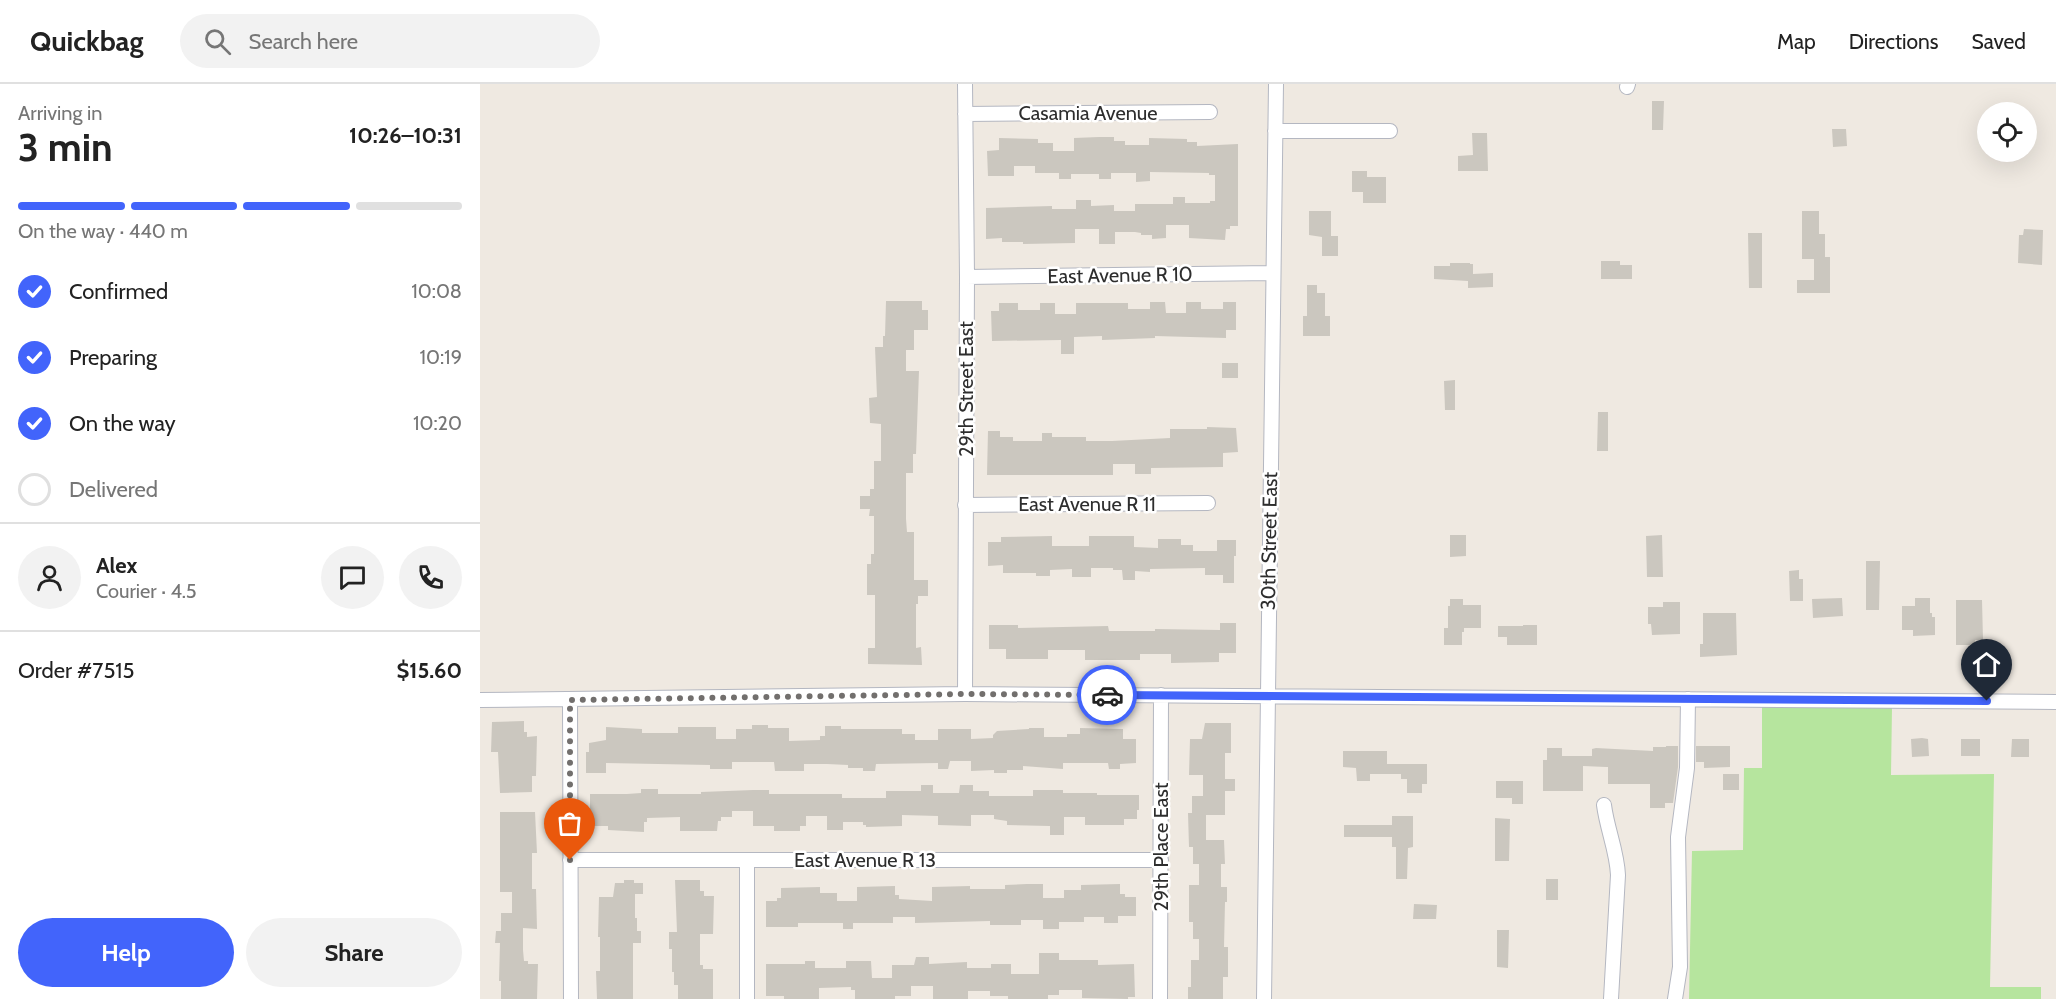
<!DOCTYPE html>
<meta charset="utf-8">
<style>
body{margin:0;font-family:Cabin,sans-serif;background:#f2f2f2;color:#222;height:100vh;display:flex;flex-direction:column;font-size:22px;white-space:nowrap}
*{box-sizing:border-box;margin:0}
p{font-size:20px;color:#767676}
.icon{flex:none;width:33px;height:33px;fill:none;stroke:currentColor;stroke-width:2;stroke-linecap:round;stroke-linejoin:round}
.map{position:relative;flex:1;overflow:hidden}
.sheet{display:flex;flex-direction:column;background:#fff;width:480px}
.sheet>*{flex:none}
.controls{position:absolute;left:1497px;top:18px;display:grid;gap:12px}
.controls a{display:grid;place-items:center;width:60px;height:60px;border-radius:50%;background:#fff;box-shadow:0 6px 24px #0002;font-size:30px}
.pin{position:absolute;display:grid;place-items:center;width:51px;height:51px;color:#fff;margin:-62px -26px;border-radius:50% 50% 50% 0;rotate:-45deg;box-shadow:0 0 6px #0007}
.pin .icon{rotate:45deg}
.courier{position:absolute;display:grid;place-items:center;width:60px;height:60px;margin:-30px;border:4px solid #4264fb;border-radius:50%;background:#fff;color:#222;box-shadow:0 2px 8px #0007}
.head em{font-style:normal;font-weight:700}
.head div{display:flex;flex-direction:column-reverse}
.head{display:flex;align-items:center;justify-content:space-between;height:102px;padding:0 18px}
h1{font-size:39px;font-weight:700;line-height:45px}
.bar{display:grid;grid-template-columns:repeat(4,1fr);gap:9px 6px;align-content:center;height:72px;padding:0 18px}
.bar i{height:8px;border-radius:4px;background:#e0e0e0}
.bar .selected{background:#4264fb}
.bar p{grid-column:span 4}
.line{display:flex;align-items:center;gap:15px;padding:0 18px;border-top:2px solid #e0e0e0}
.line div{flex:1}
.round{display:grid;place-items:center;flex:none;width:63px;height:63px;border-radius:32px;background:#f2f2f2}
ol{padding:0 18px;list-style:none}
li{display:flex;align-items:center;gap:18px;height:66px}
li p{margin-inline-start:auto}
li .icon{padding:6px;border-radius:50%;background:#4264fb;color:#fff;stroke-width:4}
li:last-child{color:#767676}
li i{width:33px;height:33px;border:3px solid #e0e0e0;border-radius:50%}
.action{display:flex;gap:12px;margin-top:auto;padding:12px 18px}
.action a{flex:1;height:69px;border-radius:36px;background:#4264fb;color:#fff;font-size:24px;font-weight:700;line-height:69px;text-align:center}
.action a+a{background:#f2f2f2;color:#222}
header{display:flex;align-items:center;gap:36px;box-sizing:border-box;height:84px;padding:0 30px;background:#fff;border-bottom:2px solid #e0e0e0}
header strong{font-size:28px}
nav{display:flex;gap:33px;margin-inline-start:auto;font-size:21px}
.search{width:420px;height:54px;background:#f2f2f2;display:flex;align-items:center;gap:15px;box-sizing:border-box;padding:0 21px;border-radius:33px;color:#767676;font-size:22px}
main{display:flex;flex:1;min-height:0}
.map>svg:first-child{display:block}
.green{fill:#b6e59e}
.building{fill:#cbc7bf}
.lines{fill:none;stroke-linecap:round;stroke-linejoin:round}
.minor-casing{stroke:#b4b7c1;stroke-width:16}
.minor{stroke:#fff;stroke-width:14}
.done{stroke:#726f6d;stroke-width:6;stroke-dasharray:0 10.8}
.route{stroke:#4264fb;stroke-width:8}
.labels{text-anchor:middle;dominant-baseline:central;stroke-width:5;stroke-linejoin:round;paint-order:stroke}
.street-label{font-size:20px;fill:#2e2e2e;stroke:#fff}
</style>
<header>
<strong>Quickbag</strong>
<div class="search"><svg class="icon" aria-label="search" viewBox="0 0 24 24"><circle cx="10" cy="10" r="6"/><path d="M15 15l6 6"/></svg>Search here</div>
<nav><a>Map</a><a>Directions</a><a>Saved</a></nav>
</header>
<main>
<section class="sheet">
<div class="head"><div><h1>3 min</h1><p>Arriving in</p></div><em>10:26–10:31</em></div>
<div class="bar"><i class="selected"></i><i class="selected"></i><i class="selected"></i><i></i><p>On the way · 440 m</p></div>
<ol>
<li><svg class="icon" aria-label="check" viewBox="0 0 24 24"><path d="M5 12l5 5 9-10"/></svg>Confirmed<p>10:08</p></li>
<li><svg class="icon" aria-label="check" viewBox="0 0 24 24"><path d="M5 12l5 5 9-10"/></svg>Preparing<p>10:19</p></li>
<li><svg class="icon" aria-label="check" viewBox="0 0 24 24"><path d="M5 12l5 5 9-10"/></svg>On the way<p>10:20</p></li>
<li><i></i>Delivered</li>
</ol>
<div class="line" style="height:108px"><a class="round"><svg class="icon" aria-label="person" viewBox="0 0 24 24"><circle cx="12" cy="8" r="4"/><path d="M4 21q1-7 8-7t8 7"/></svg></a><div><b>Alex</b><p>Courier · 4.5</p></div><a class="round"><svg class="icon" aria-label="chat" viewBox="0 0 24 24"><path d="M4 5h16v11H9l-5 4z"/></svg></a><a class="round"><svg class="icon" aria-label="phone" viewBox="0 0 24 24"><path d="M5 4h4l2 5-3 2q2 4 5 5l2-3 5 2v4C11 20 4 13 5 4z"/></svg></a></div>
<div class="line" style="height:78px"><div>Order #7515</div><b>$15.60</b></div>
<div class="action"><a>Help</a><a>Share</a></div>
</section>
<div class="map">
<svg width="1576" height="915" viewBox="0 0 1576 915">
<rect width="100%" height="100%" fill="#efe9e1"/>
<path class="green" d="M1282 622 1412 623 1411 691 1514 690 1510 903H1561V915H1209L1212 767 1263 766 1264 684H1282Z"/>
<path class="building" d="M1172 17H1184L1183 46H1172Z
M1352 45H1366L1367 62 1353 63Z
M992 49H1007L1008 87H978V72L993 71Z
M619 53H634V57H645V61H669V54L707 55V58H717V62L758 60V142H750V145H746L745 156 709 154V141H686V154L672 155V151H661V149L655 148H635V160H619V145H595V159L543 160V158H522V154L506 155V124L572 122V125H596V116H611V122L634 121V127H655V120H693V113H705V119H730V117H735V91H729V89L670 88V97L656 98V89H631V95H619V90H591V95H579V89H555V82H534V92H508L507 67 519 66V54L558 55V59H573V67H594V54Z
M872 87H887V93H906V119H883V108H872Z
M829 127H851V152H858V172H842V153L829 151Z
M1322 127H1339V150H1345V173H1350V209H1317V196H1334V175H1322Z
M1544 145 1563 146 1562 181 1538 179 1539 151H1543Z
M1268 149H1282V204H1269Z
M1121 177H1140V181H1152V195H1121Z
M970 179H990V180H993V190L1013 189V203L988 204V197L954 195V182H970Z
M827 201H837V209H845V232H850V252H823V232H827Z
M406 217H442V226H448V246H434V266H426V287H439L436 370H433V389H426V435L427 448H434V496H448V512H438V520H436V564L441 563 442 581 388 580V564H395V511H387V480H391V470H394V432H389L390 425H380V412H390V405H394V377H401V340L390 339 389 314 397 313 395 263H403V252H405Z
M670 218H685L686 229H706V218H721V225H743V218H756V246H746V254L675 252V254L622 256V252L594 253V270H581V256L512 257 511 227H519V219H538V226H560V219H575V230H596V219H648V225H670Z
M742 279H758V294H742Z
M975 296V326H965L964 297Z
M1118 328H1128V367H1117Z
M727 343 756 344 758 368 743 369V383L671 384V390H655V380H633V391H507L508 347H520V353H533V357H562V349H572V353H606V357H632L690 354V345H727Z
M970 451H986V472L970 473Z
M1182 451 1183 493H1167L1166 452Z
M572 452V462H609V452H654V463L678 464V455H701V461H713V467H737V456H756V472H754V499H743V491H725V484L670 485V488L655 487V496H643L642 486H633V484H611V493H592V485L570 486V492H556V489H523V481L508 482V458H521V453Z
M1386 477H1400L1399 526H1386Z
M1319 486V495H1323V517H1310L1309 487Z
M1362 514 1363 532 1333 534 1332 515Z
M1435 514H1450V529H1452V533H1455V551L1433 552V546H1422V522H1435Z
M970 515H983V521H1001V544H984V548H982V561H964V544H968V522H970Z
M1476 516H1502L1503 556H1495V559L1490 561H1476Z
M1183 518H1200V550L1172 551 1171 540H1168V523H1183Z
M1223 529H1256L1257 571 1220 573V560H1223Z
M740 539H756V569H739V578L691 579V570H660V576H605V566H568V575H526V565H509V541H538V544L628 542 629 547H675V545L740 546Z
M1043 541H1057V561H1027V553H1018V542H1043Z
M44 637V648H47V653L57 652 56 692H52V708L20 709 18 668H11L12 638Z
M725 639H751V669H745V695H755V707H745V731H726V756H744L745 780H741V803H747V818H745L744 863H748V893H743V915H708V903H711V876H719V855H713V838H709V801H719V780H713V763H709L708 729H712V712H723V691H709L710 655H722Z
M272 641H288V644H309V657L340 656V652H345V642H361V645H422V650H435V656H458V645H491V655L513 654V651L517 647 549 645V644H564V653H587V650H600V644L643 645V655H656V679L640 680V685H629L628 679H583V685L543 682V686H527V689H514V686L491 687V677H470L468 685H458V679L396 680 395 687H383V684H368V681L347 680H324V687H295L294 678H252V685H230V681L126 679V689H106V668H109V659L126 656V643L162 645V649H198V643H236V655H256V645H272Z
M1442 654 1448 655 1449 672 1432 673 1431 655Z
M1481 655H1500V672H1481Z
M1532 655H1549V673H1531Z
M1186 662H1198V683L1193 719H1185V724H1170V700H1128V683H1126L1103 682V707H1063V676H1067V664H1082V672H1112V665L1116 664 1173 667V663H1186Z
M1216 662H1250V683L1224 684V678H1216Z
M863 667H907V680H947V700H942V709H927V695H921V690H890V697H877L876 684 863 683Z
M1243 690H1259V706H1243Z
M1016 697H1043V720H1032V714H1016Z
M441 701H453V709H479L480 701H493V707H509V712H553V706H583V709H617V711H659V726H657V735H644V741H605V733H584V751H570V742L527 741V737L514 735V731H491V742L458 741V732L422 731V742L386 743V741H383V738H363V746H347V732H326V742H320V747H294V742H273V727H252V733H241V737H238L237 747H200V733L167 734V738H164V748L128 746V742H110V710H147L161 709V705H178V710H221V708L273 706H289V710H362V714H406V707H441Z
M20 728H55L57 769H52V805H56L57 845 43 844V866L44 877H48V880H58L57 915H21V897H19L20 859H15L16 847H21V829H32V808H20Z
M912 732H933V763L928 764 927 795H916V763H912V753H864V741H912Z
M1015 734 1030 735 1029 777H1015Z
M1066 795H1078V816H1066Z
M144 796H154V799H163V810H155V834H157V847H161V859H153V915H117L116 887H120V853H118L119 813H133L135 799H144Z
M195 796H220V807H224V812H234L233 850H220V881H223V885H233V915H198V901H194V888H192V865H189V848H197Z
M547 800H563V814H584V806H601V801L640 800V810H645V813H656V832H638V839H624V833H604V838H579V845H563V836H541V841H510V837L435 839V833H413V839H373V845H363V839H318V843H286V817H297V814H301V804L340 803V809H357V817H377V803L415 802V811H419V815L452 817V803L490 802V805H525V801Z
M934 820 957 821 956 835H933Z
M1017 846H1029L1028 884 1017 883Z
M559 869H579V876H618V881L654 880 655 913H648V915L602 914V906H579V911H568V915H528V912H510V907H488V915H453V902H431V912H415V915H375V906H371V903L339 904V915H304V912H286V880H325V877H335V884H366V877H391L392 894H412V881H434L436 873H449V880L487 878V884H511V880H531V890H559Z"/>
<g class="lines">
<defs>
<path id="minor" d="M485 0 487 193 485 610
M1147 3 1148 0
M485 30 730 28
M795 47H910
M487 193 793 189
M485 421 728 419
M0 616 485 610 1576 618
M90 616 91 915
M1124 721C1127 745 1137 767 1138 791L1131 915
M90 776H681
M267 776V915
M680 915 681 611
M784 915 796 0
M1195 915 1200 883 1198 753 1207 684 1208 615"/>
</defs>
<use href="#minor" class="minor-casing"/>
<use href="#minor" class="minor"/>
</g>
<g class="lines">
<path class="done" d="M90 776V616L485 610 627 611"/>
<path class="route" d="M627 611 1507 617"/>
</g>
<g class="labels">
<g class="street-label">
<text x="608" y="29">Casamia Avenue</text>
<text transform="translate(640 191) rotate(-1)">East Avenue R 10</text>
<text transform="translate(486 305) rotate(-90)">29th Street East</text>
<text x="607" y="420">East Avenue R 11</text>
<text transform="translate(789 457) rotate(-89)">30th Street East</text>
<text transform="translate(681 763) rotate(-90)">29th Place East</text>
<text x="385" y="776">East Avenue R 13</text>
</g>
</g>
</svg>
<div class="controls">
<a><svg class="icon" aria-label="locate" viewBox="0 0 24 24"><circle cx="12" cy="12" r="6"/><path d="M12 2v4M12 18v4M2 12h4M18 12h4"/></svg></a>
</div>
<div class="pin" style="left:90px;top:776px;background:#ea580c"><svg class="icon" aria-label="bag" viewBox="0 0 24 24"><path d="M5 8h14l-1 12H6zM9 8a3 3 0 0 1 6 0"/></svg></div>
<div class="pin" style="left:1507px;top:617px;background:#1f2937"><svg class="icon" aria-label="home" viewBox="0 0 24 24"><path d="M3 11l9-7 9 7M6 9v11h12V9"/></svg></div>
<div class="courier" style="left:627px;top:611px"><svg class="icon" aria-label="car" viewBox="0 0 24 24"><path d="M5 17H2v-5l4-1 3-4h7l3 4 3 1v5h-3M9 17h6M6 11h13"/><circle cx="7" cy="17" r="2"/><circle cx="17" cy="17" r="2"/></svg></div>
</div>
</main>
